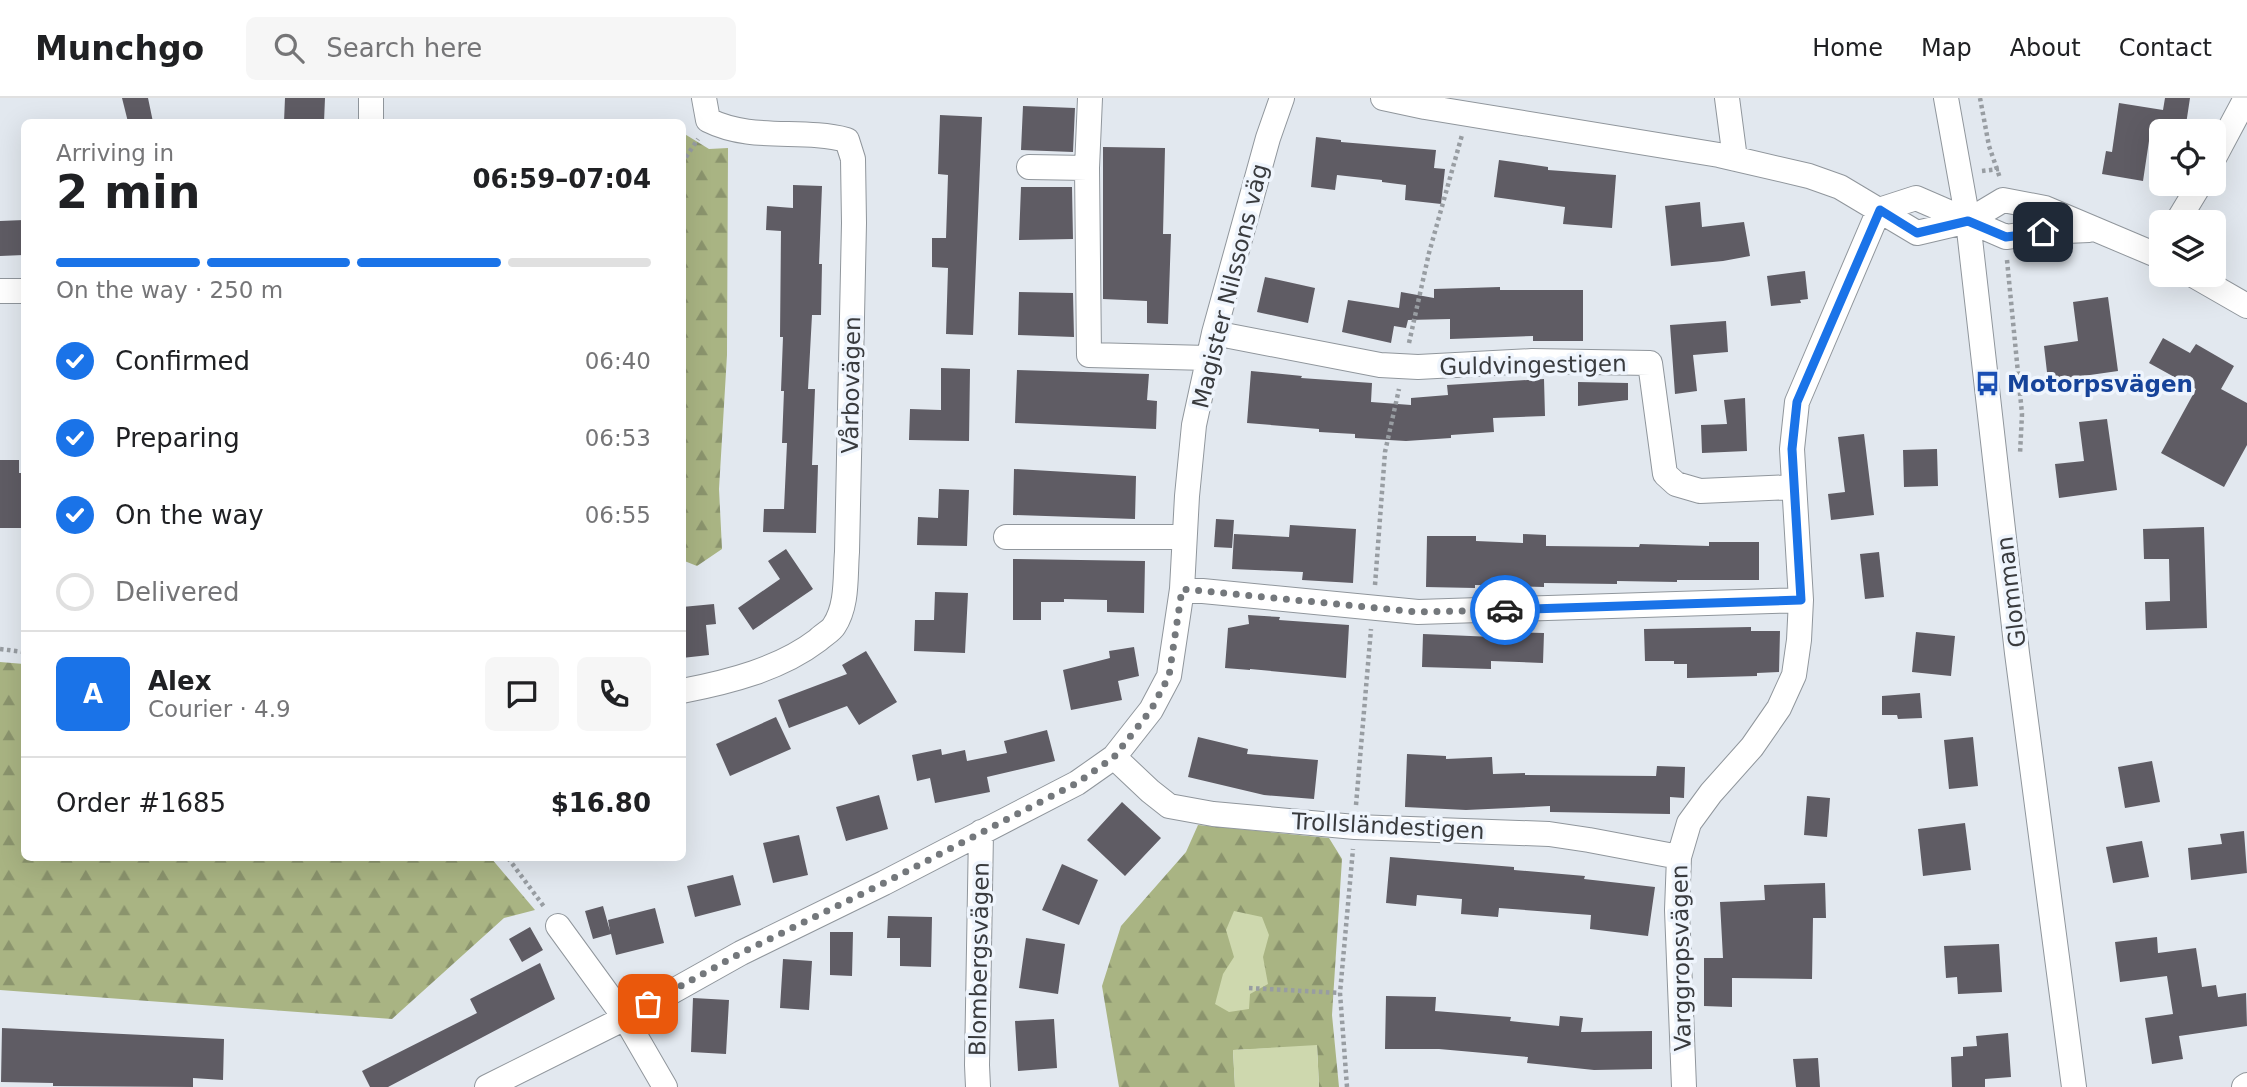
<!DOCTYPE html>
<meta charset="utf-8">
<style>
body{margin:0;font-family:"DejaVu Sans",sans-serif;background:#f6f6f6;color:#202124;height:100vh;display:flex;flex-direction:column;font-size:26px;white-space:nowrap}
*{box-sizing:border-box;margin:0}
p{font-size:23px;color:#757577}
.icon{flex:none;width:38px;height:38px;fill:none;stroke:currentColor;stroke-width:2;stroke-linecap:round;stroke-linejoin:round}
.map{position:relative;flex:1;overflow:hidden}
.sheet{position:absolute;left:21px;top:21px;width:665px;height:742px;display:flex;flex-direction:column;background:#fff;border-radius:10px;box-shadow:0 7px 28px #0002}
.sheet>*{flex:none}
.controls{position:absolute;left:2149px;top:21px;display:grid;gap:14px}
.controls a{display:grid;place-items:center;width:77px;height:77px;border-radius:10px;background:#fff;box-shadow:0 7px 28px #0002;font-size:35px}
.pin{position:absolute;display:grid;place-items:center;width:60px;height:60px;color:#fff;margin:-30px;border-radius:14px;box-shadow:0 4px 10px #0006}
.courier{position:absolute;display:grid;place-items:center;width:70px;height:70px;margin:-35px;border:5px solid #1a73e8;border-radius:50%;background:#fff;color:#222;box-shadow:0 2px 9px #0007}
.summary em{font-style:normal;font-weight:800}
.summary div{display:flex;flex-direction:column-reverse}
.summary{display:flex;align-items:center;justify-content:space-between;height:119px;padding:0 35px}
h1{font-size:46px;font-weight:800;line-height:52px}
.bar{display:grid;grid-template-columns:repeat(4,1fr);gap:10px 7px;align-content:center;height:84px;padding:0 35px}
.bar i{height:9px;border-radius:5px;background:#e0e0e0}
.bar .selected{background:#1a73e8}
.bar p{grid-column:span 4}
.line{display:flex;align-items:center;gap:18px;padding:0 35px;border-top:2px solid #e0e0e0}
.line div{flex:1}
.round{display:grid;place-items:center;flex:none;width:74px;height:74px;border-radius:10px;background:#f6f6f6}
ol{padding:0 35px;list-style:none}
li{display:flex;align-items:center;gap:21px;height:77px}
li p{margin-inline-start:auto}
li .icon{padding:7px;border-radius:50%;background:#1a73e8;color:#fff;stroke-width:4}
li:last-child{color:#757577}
li i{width:38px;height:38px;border:4px solid #e0e0e0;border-radius:50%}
header{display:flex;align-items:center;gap:42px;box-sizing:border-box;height:98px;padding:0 35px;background:#fff;border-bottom:2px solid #e0e0e0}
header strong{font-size:33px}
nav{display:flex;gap:38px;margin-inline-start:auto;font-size:24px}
.search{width:490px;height:63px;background:#f6f6f6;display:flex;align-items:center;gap:18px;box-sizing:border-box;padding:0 24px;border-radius:10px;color:#757577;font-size:26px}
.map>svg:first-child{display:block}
.forest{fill:url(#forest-firs)}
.park{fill:#ced8ae}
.building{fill:#5f5c64}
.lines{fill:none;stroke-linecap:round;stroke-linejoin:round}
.minor-casing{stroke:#90969c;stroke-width:26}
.path{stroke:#989da2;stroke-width:4.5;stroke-dasharray:3.5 3.5;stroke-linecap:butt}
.minor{stroke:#fff;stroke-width:24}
.done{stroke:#74787c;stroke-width:7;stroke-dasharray:0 12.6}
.route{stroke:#1a73e8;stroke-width:9}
.labels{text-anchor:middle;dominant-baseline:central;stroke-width:7;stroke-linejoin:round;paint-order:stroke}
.street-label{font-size:23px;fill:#393b3e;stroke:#eff5fd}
.transit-label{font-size:23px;font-weight:bold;fill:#164399;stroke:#eff5fd;text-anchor:start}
</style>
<header>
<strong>Munchgo</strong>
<div class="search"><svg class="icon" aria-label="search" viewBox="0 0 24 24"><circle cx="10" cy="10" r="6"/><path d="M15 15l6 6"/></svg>Search here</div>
<nav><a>Home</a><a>Map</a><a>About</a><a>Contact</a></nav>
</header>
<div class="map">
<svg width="2247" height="989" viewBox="0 0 2247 989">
<defs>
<pattern id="forest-firs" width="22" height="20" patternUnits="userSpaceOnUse" patternTransform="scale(1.75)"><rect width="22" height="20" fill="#a9b483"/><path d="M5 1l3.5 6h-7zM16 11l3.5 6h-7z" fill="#8b946d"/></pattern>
</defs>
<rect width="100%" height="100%" fill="#e2e8ef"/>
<path class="forest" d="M683 35 709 51 728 50 727 257 719 391 722 451 697 468 682 462Z
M0 564 24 566V760H491L535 812 504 820 392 921 0 892Z
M1198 727 1329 740 1342 761 1332 917 1339 989H1319L1317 948 1233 952 1235 989H1119L1102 888 1121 828 1186 754Z"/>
<path class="park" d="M1234 813 1262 819 1269 837 1263 859 1268 886 1250 896 1249 911 1229 914 1215 906 1223 876 1234 859 1226 832Z
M1317 947 1319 989H1235L1233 952Z"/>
<path class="building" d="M122 0H148L153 24H128Z
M285 0H325L324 24H284Z
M2165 0H2190L2185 33H2161V45L2149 43 2143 83 2102 76 2106 53 2112 54 2119 5 2163 12Z
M1023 8 1075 10 1073 54 1021 52Z
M940 17 982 19 973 237 946 236 948 170 932 169V140H946L948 77 938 76Z
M1316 39 1341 42V44L1436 52 1434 70 1445 71 1441 106 1405 102 1406 87 1382 84V82L1337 77 1335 92 1311 89Z
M1103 49 1165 50 1163 136H1171L1168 226 1147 225V203L1103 201Z
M1499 62 1548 69V72L1616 77 1612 130 1563 126 1565 109 1494 99Z
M793 87 822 88 819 166H822L821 217H812L808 291H815L812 367H818L816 435 763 434 764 411H784L787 345H782L784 293H781L783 239H780L781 133 766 132 767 108 793 110Z
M1021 89H1072L1073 141 1019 142Z
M1700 104 1702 129 1744 124 1750 158 1723 163 1671 168 1665 108Z
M24 122V157L0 158V123Z
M1805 173 1808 201 1800 202 1801 205 1771 208 1767 178Z
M1265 179 1315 190 1308 225 1257 214Z
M1500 189V192H1583V243H1533V238L1450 241V221L1408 222 1406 230 1394 228 1391 245 1342 234 1348 202 1399 210 1401 194 1434 200V191Z
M1019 194 1073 195 1074 239 1018 237Z
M2108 199 2118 273 2048 283 2044 248 2078 243 2073 204Z
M1726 223 1728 254 1693 257 1697 293 1675 296 1670 227Z
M2163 240 2190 255 2196 246 2234 268 2221 291 2247 305V347L2224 389 2161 355 2196 291 2149 265Z
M941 270 970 271 969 343 909 342 910 311 941 312Z
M1017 272 1149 276 1147 302 1157 303 1156 331 1015 325Z
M1251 273 1302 278 1301 280 1372 285 1371 304 1411 307V300L1448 297 1447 287 1544 281 1545 318 1493 320 1494 334 1451 337V340L1406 343 1355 340V336L1319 334V331L1247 325Z
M1578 284 1628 285V302L1578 308Z
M1745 300 1747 353 1702 355 1701 327 1727 326 1724 302Z
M2107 321 2117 392 2059 400 2055 366 2084 363 2079 324Z
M1864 336 1874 417 1831 422 1828 396 1845 394 1838 339Z
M1937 351 1938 388 1904 389 1903 352Z
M0 362H19V375H24V430H0Z
M1014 371 1136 378 1135 421 1013 417Z
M939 391 969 392 967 448 917 447 918 419 938 420Z
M1216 421 1234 422 1232 450 1214 449Z
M1290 427 1356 431 1353 485 1302 482 1303 474 1232 471 1234 436 1289 439Z
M2204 429 2207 530 2146 532 2145 504 2170 503 2169 461H2144L2143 431Z
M1523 436 1546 437V448L1639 449 1640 446 1709 448V444H1759V482H1677V484L1617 483V486L1544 485V489L1475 487V490L1426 489 1427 438H1476V443L1523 445Z
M786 451 813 491 753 532 738 510 780 481 768 463Z
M1879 454 1884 499 1865 501 1860 456Z
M1013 461 1145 463 1144 515 1107 514V502L1064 501V504H1041V522H1013Z
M935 494 968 495 965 555 914 553 915 522H934Z
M714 506 716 526 706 527 709 557 682 560V509Z
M1248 517 1280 519 1279 522 1349 527 1346 580 1250 571V572L1225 570 1228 530 1249 526Z
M1751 529V533H1780L1779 574 1757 575V578L1687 580V566H1674V563H1645L1644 531Z
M1494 534 1544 535 1543 565 1491 563V571L1422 569 1423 536 1494 539Z
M1916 534 1955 538 1951 578 1912 574Z
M1134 549 1139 578 1118 583 1122 602 1071 612 1063 572 1110 560 1109 553Z
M866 553 897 604 859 627 847 608 789 630 778 602 847 576 842 567Z
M1920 595 1922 620 1898 621 1897 617H1882V598Z
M776 619 791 651 730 678 716 646Z
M1047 632 1055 663 987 679 990 694 935 705 930 680 917 683 912 657 941 651 942 657 965 652 967 663 1007 655 1004 643Z
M1198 639 1248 651 1247 656 1318 662 1314 701 1264 697 1188 679Z
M1973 639 1978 688 1949 691 1944 642Z
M1407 656 1446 658V661L1492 659 1493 676 1525 675V677L1656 678 1657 668 1685 669 1684 700 1670 699V716L1550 714V708L1466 712 1405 709Z
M2152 663 2160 704 2125 710 2118 669Z
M879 697 888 731 846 743 836 709Z
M1807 698 1830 700 1827 739 1804 737Z
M1122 704 1161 740 1125 778 1087 742Z
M1965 725 1971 772 1923 778 1918 731Z
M2244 733 2247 775 2191 782 2188 750 2222 746 2220 736Z
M799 737 808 777 773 785 763 745Z
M2142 743 2149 779 2113 785 2106 749Z
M1390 759 1514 769V772L1585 778 1584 781 1655 789 1648 838 1590 831 1591 817 1499 810 1498 819 1461 816 1462 801 1417 797 1416 808 1386 805Z
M1062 766 1098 782 1079 827 1042 812Z
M733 777 741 807 695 819 687 788Z
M1825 785 1826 820H1813L1812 881 1732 880V909L1704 908V860H1723L1720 804 1765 802 1764 787Z
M603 808 610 833 608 822 655 810 664 845 616 857 611 836 593 841 585 813Z
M888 818 932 819 931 869 900 868V840H887Z
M530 829 543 852 522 864 509 841Z
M830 834H853L852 878 830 877Z
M2157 839 2158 855 2196 850 2202 889 2216 887 2218 899 2246 895 2247 928 2179 938 2183 961 2152 966 2145 920 2173 916 2167 878 2120 884 2115 844Z
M1026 840 1065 846 1058 896 1019 890Z
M1999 846 2002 894 1958 896 1957 879 1946 880 1944 848Z
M783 861 812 863 809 912 780 910Z
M540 865 555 901 388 989H370L362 973 477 915 470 901Z
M1386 898 1436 899 1435 913 1511 919 1510 923 1559 928 1560 918 1583 920 1581 934 1652 933V971L1594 972 1527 965 1528 959 1439 951H1385Z
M693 900 729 902 726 956 691 954Z
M1054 921 1057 970 1018 973 1015 923Z
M2 930 224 941 223 982 193 980V989L53 988V985L1 984Z
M2008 935 2011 979 1985 981V989H1952L1951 959 1963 958V949L1977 948 1976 938Z
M1818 960 1820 989H1796L1793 961Z"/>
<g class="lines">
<defs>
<path id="minor" d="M371 0V24
M1090 0 1087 70 1089 257 1208 260
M1383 0 1425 9 1719 57 1809 78 1840 89 1917 135 1968 123 2003 102 2045 110 2161 159
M1727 0 1735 61
M1946 0 1968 123 2017 555 2074 989
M2214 60 2246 0
M1029 69 1087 70
M1879 112 1916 100 2006 139 2043 134 2089 132
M2177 124 2200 86
M2193 177 2247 208
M0 193H24
M1214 235 1380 267 1418 269 1532 263 1650 265 1665 376 1676 386 1700 393 1794 389
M1006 439H1184
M1182 491 1418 514 1801 502
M682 593C729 584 780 571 818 542 823 537 831 533 834 528 848 507 845 478 847 454L854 125 853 61 847 42C801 30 752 44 708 22L704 0
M1114 659 1150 693 1169 708 1213 716 1355 729 1549 736 1589 742 1679 759
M558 828 625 920 665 989
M487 989 625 920 741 855 884 785 1077 685 1114 659 1151 612 1169 578 1182 491 1187 398 1194 327 1214 235 1268 40 1282 0
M978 989 977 967 981 734
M1684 989 1677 812 1679 759 1689 725 1711 695 1752 649 1779 610 1794 577 1799 542 1801 502 1792 351 1797 304 1879 112
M2244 989 2247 987"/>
</defs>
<use href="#minor" class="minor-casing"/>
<path class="path" d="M1980 0 1989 48 2000 80
M682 65 698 41
M1982 73 1999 71
M2007 162 2022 316 2020 356
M1409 245 1429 155 1462 37
M1375 487 1385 354 1399 291
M0 551 24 554
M1356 707 1371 531
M508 760 545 810
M1249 890 1340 895
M1347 989 1340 895 1353 751"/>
<use href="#minor" class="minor"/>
</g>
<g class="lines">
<path class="done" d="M648 906 741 855 884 785 1077 685 1114 659 1151 612 1169 578 1182 491 1418 514 1505 512"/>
<path class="route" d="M1505 512 1801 502 1792 351 1797 304 1880 112 1917 135 1968 123 2006 139 2043 134"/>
</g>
<defs>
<symbol id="bus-bare" viewBox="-9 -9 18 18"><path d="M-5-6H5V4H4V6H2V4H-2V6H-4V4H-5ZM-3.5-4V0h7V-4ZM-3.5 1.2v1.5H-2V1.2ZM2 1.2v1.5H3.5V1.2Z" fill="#1a4fb4" stroke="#eff5fd" stroke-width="2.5" paint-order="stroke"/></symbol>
</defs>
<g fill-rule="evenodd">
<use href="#bus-bare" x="1970" y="268" width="35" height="35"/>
</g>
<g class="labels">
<g class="street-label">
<text transform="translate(1230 188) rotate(-76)">Magister Nilssons väg</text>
<text transform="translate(1533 267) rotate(-1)">Guldvingestigen</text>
<text transform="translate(851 287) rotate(-89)">Vårbovägen</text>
<text transform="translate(2011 494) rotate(-97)">Glomman</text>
<text transform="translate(1388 728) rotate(3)">Trollsländestigen</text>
<text transform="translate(1681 860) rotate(-91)">Varggropsvägen</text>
<text transform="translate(979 861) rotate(-89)">Blombergsvägen</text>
</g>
<g class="transit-label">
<text x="2007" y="286">Motorpsvägen</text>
</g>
</g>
</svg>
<div class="controls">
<a><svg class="icon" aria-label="locate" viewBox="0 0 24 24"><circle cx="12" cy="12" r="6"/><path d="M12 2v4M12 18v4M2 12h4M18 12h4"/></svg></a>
<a><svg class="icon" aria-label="layers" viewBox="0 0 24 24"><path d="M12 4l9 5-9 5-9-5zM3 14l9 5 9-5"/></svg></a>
</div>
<div class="pin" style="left:648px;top:906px;background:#ea580c"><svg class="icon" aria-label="bag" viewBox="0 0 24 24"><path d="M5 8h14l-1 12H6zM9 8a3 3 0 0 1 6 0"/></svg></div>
<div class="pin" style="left:2043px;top:134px;background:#1f2937"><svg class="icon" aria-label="home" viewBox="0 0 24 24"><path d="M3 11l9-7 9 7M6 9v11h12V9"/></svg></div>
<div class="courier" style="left:1505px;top:512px"><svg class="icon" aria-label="car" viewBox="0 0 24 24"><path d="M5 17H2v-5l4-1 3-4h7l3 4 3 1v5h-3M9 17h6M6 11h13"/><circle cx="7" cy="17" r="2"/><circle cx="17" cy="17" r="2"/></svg></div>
<section class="sheet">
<div class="summary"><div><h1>2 min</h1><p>Arriving in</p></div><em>06:59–07:04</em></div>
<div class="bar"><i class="selected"></i><i class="selected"></i><i class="selected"></i><i></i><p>On the way · 250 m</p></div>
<ol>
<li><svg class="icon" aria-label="check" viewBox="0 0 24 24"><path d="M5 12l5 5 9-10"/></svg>Confirmed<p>06:40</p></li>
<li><svg class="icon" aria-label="check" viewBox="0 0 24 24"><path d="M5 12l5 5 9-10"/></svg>Preparing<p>06:53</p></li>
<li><svg class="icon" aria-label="check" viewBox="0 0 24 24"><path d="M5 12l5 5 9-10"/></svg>On the way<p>06:55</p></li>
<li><i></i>Delivered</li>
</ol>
<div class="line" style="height:126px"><b class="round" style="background:#1a73e8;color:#fff">A</b><div><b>Alex</b><p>Courier · 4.9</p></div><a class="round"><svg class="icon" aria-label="chat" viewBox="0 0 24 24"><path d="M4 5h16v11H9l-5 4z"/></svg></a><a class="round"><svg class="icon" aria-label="phone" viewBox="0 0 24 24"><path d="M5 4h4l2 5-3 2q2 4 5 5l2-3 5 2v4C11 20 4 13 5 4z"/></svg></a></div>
<div class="line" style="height:91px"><div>Order #1685</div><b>$16.80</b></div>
</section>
</div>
